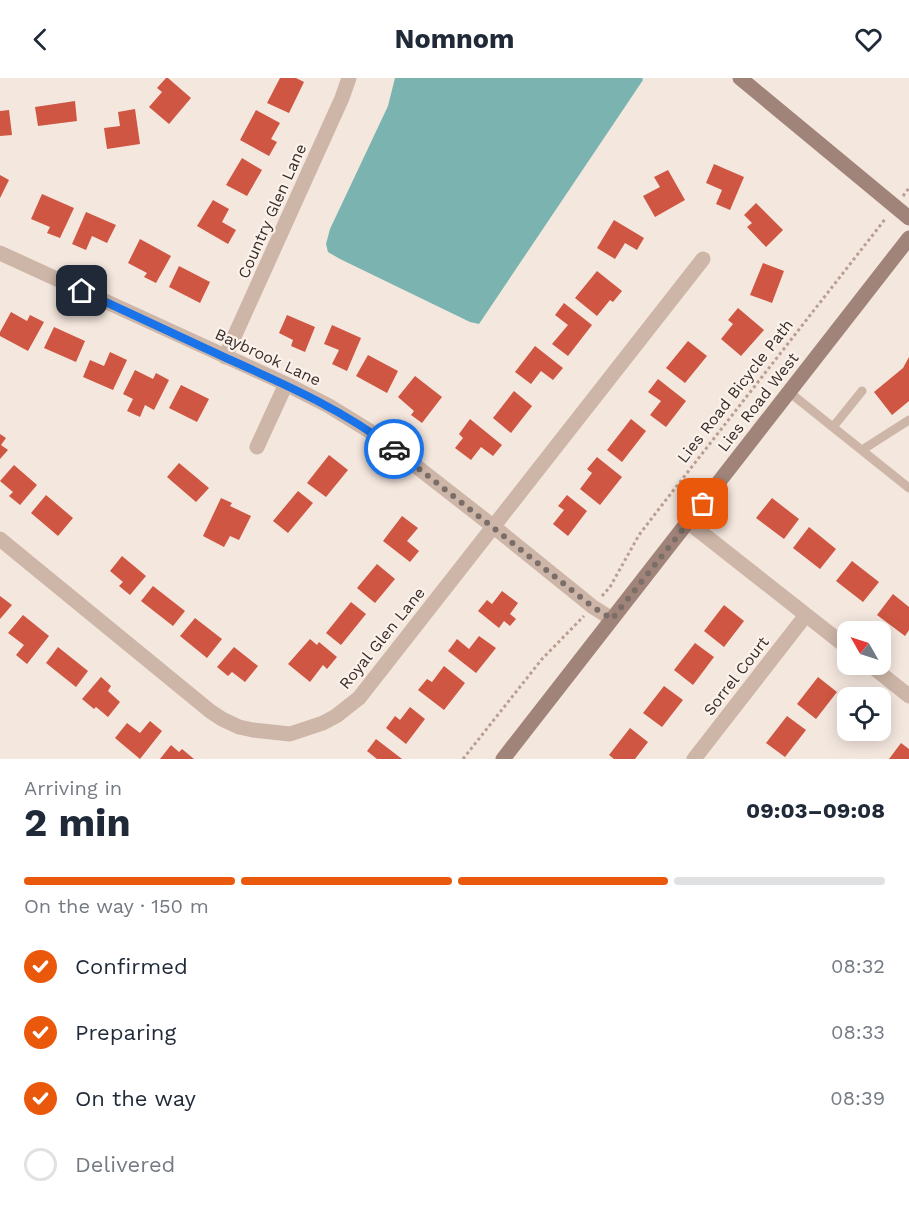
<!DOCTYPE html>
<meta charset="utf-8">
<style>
body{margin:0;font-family:"Work Sans",sans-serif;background:#f2f2f3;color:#1f2937;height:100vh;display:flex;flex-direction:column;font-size:22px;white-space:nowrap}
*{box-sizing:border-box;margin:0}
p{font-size:20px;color:#747a83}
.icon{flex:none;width:33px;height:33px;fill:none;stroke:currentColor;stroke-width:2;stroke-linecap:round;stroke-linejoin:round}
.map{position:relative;height:681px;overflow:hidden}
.details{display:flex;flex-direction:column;background:#fff;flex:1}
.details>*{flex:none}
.needle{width:39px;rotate:309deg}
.buttons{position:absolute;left:837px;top:543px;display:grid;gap:12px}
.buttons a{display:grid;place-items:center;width:54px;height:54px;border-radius:12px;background:#fff;box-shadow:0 3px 15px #0003;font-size:30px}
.pin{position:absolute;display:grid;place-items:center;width:51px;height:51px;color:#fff;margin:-26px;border-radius:12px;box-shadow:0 3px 9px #0006}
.courier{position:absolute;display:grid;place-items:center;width:60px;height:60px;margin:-30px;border:4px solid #1a73e8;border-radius:50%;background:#fff;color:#222;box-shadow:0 2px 8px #0007}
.headline em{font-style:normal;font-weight:700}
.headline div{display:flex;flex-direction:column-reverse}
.headline{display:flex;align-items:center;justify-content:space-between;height:102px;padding:0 24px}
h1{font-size:39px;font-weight:700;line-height:45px}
.bar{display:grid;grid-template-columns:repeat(4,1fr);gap:9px 6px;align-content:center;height:72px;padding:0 24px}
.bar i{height:8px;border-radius:4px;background:#e0e1e3}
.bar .selected{background:#ea580c}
.bar p{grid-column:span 4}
ol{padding:0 24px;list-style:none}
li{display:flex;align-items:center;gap:18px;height:66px}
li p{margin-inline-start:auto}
li .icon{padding:6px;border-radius:50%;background:#ea580c;color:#fff;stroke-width:4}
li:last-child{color:#747a83}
li i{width:33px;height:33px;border:3px solid #e0e1e3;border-radius:50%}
header{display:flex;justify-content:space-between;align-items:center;height:78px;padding:0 24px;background:#fff;font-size:27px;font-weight:700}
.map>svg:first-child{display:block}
.water{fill:#7ab3b0}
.building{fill:#ce5642}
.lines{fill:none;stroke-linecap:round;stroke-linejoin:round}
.path{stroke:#b99f92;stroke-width:3;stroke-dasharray:3 3;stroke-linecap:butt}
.lane{stroke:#cdb6a8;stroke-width:9}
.street{stroke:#cdb6a8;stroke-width:15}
.secondary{stroke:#a18479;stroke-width:15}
.done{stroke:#7b6e68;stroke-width:6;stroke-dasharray:0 10.8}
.route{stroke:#1a73e8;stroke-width:8}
.labels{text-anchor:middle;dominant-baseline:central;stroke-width:4.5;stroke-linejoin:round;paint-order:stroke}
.street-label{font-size:16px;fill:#3a2d29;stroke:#fbf2eb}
</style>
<header><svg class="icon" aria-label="back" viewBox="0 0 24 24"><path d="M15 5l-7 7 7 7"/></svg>Nomnom<svg class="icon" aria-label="heart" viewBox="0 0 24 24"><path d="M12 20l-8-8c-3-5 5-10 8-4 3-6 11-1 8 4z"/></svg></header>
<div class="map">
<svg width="909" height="681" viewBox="0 0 909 681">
<rect width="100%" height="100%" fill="#f4e7de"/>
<path class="water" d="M395 0H642L643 2 479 246 470 244 340 181 328 174 326 166 330 151 388 28Z"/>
<path class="building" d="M166 0H168L191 20 169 46 149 29 162 14 157 10Z
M280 0H296L304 4 289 35 267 25Z
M75 23 77 43 38 48 35 29Z
M135 31 140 66 107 71 104 50 120 48 118 34Z
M9 32 12 57 0 58V33Z
M256 32 280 45 271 61 277 64 269 78 240 62Z
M242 80 262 92 247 118 226 107Z
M714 86 744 99 730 132 716 126 722 112 706 105Z
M668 92 685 122 655 139 643 118 660 109 654 99Z
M0 97 9 102 0 120Z
M42 116 74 130 60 160 47 155 50 149 31 141Z
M213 122 229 131 222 144 236 152 228 166 197 148Z
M756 125 783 152 766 169 747 149 752 145 744 137Z
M86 134 116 147 107 165 92 158 86 172 72 166Z
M614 142 644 160 637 172 625 165 615 181 597 170Z
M140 161 171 178 156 205 144 199 147 195 128 185Z
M763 185 784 193 772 225 750 217Z
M179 188 210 204 200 225 169 209Z
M597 193 622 213 613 224 610 222 597 238 575 220Z
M564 225 592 247 568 278 552 266 568 247 555 237Z
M738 230 764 252 741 278 721 261 733 246 728 242Z
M11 234 27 243 30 237 44 244 28 273 0 258V254Z
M287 237 315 249 305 274 291 268 293 262 279 255Z
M332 247 361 260 347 293 332 286 339 272 324 266Z
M54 249 85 263 76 284 44 270Z
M688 263 707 278 685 305 666 290Z
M535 268 563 290 553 302 541 293 531 306 515 294Z
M110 274 127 282 113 312 83 299 90 282 104 288Z
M368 277 398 293 387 315 356 298Z
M909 279V323L892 337 874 314 903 290Z
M135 292 153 301 156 295 169 302 154 332 145 327 140 339 127 333 133 321 123 316Z
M415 298 442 319 422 345 411 337 414 333 398 319Z
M658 301 686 323 666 349 650 337 661 323 648 314Z
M181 307 209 321 197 344 169 330Z
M514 313 532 328 511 355 493 340Z
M470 341 502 367 493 378 481 369 471 382 455 370 463 360 459 356Z
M631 341 646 353 622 384 607 372Z
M0 356 6 360 1 367 8 372 0 381Z
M329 377 348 392 326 419 307 405Z
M597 379 622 399 600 427 580 411 592 395 587 391Z
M179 385 209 410 196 424 167 399Z
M14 387 37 407 20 427 9 418 13 414 0 403Z
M298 413 313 425 288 455 273 443Z
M46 417 73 440 58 458 31 435Z
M567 417 587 433 568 458 553 446 564 432 558 428Z
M221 420 232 425 230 428 251 438 239 462 230 458 224 469 203 458Z
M772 420 799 441 784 461 756 440Z
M402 438 418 450 407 463 419 473 410 484 383 463Z
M809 449 836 471 820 491 793 470Z
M122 478 146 498 130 517 119 508 123 504 110 493Z
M852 483 879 504 863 524 836 503Z
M377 486 395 501 375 525 357 510Z
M153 508 185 533 173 548 141 523Z
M502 513 518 525 510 536 516 541 510 548 504 543 499 550 478 533 487 522 492 526Z
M893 516 909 529V552L905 558 877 537Z
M0 518 12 527 0 541Z
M351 524 366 536 341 567 326 555Z
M724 527 744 543 724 569 704 553Z
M23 537 49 558 27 586 16 577 24 567 8 555Z
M195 540 222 561 207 580 180 558Z
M479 558 496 570 476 595 448 573 457 561 469 571Z
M310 561 317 567 319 564 337 579 327 591 323 587 310 604 288 586Z
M695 565 714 579 693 607 674 592Z
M58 569 88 593 76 609 46 585Z
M234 569 258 588 245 604 232 594 228 598 217 589Z
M444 588 465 605 444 632 418 612 427 601 432 604Z
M101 599 111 608 108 613 120 624 108 639 96 629 94 631 82 621Z
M818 599 837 614 816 641 797 626Z
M664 608 683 622 662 649 643 635Z
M410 629 425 641 406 666 386 650 395 638 400 642Z
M787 638 806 652 785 679 766 665Z
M150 643 162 653 140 681 115 660 127 645 140 655Z
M630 650 648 664 635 681H614L609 677Z
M376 661 402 681H377L367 673Z
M901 665 909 671V681H889Z
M171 667 179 674 182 671 194 681H160Z"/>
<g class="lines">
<path class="path" d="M903 118 909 110
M602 518 610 509 639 457 662 427 886 140
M463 681 542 581 584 538"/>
<path class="lane" d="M789 314 909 410
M833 349 862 313
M862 372 909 342"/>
<path class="street" d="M0 175 286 306 329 328 376 357 494 449 593 529 612 541
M225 279 342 20 349 0
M257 369 286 306
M688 444 848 570
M0 461 210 633 222 641 239 649 253 652 290 656 323 645 336 638 359 620 703 181
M869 586 909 618
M694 681 806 537"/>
<path class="secondary" d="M740 0 909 140
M503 681 909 160"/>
</g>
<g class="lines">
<path class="done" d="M394 371 593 529 612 541 703 426"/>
<path class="route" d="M82 213C129 235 177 257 224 279 284 306 342 331 394 371"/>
</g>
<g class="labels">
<g class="street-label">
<text transform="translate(272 133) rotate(-66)">Country Glen Lane</text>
<text transform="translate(268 279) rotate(25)">Baybrook Lane</text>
<text transform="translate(735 313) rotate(-52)">Lies Road Bicycle Path</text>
<text transform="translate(758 324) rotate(-52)">Lies Road West</text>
<text transform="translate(382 560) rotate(-51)">Royal Glen Lane</text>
<text transform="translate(736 598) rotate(-52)">Sorrel Court</text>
</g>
</g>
</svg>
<div class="buttons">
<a><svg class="needle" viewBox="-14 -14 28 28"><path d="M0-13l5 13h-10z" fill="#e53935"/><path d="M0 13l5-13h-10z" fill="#747a83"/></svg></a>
<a><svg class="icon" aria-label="locate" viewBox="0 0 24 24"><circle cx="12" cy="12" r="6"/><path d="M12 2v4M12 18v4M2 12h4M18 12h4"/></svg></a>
</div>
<div class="pin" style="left:703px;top:426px;background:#ea580c"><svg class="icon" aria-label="bag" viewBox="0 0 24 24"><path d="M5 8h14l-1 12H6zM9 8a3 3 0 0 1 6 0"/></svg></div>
<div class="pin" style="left:82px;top:213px;background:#1f2937"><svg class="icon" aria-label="home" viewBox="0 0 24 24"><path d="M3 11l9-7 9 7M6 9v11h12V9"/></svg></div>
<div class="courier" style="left:394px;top:371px"><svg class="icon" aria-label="car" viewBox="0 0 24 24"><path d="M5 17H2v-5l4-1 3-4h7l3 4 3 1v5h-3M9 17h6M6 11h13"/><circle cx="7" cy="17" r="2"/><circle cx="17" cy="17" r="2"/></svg></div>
</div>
<section class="details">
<div class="headline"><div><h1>2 min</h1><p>Arriving in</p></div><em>09:03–09:08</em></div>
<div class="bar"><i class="selected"></i><i class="selected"></i><i class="selected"></i><i></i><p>On the way · 150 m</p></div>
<ol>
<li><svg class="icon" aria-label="check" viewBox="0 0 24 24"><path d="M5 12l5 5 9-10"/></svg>Confirmed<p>08:32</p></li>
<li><svg class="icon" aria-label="check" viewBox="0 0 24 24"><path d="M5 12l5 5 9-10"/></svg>Preparing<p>08:33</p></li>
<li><svg class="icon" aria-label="check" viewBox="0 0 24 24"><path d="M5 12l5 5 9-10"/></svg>On the way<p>08:39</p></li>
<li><i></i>Delivered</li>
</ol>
</section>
